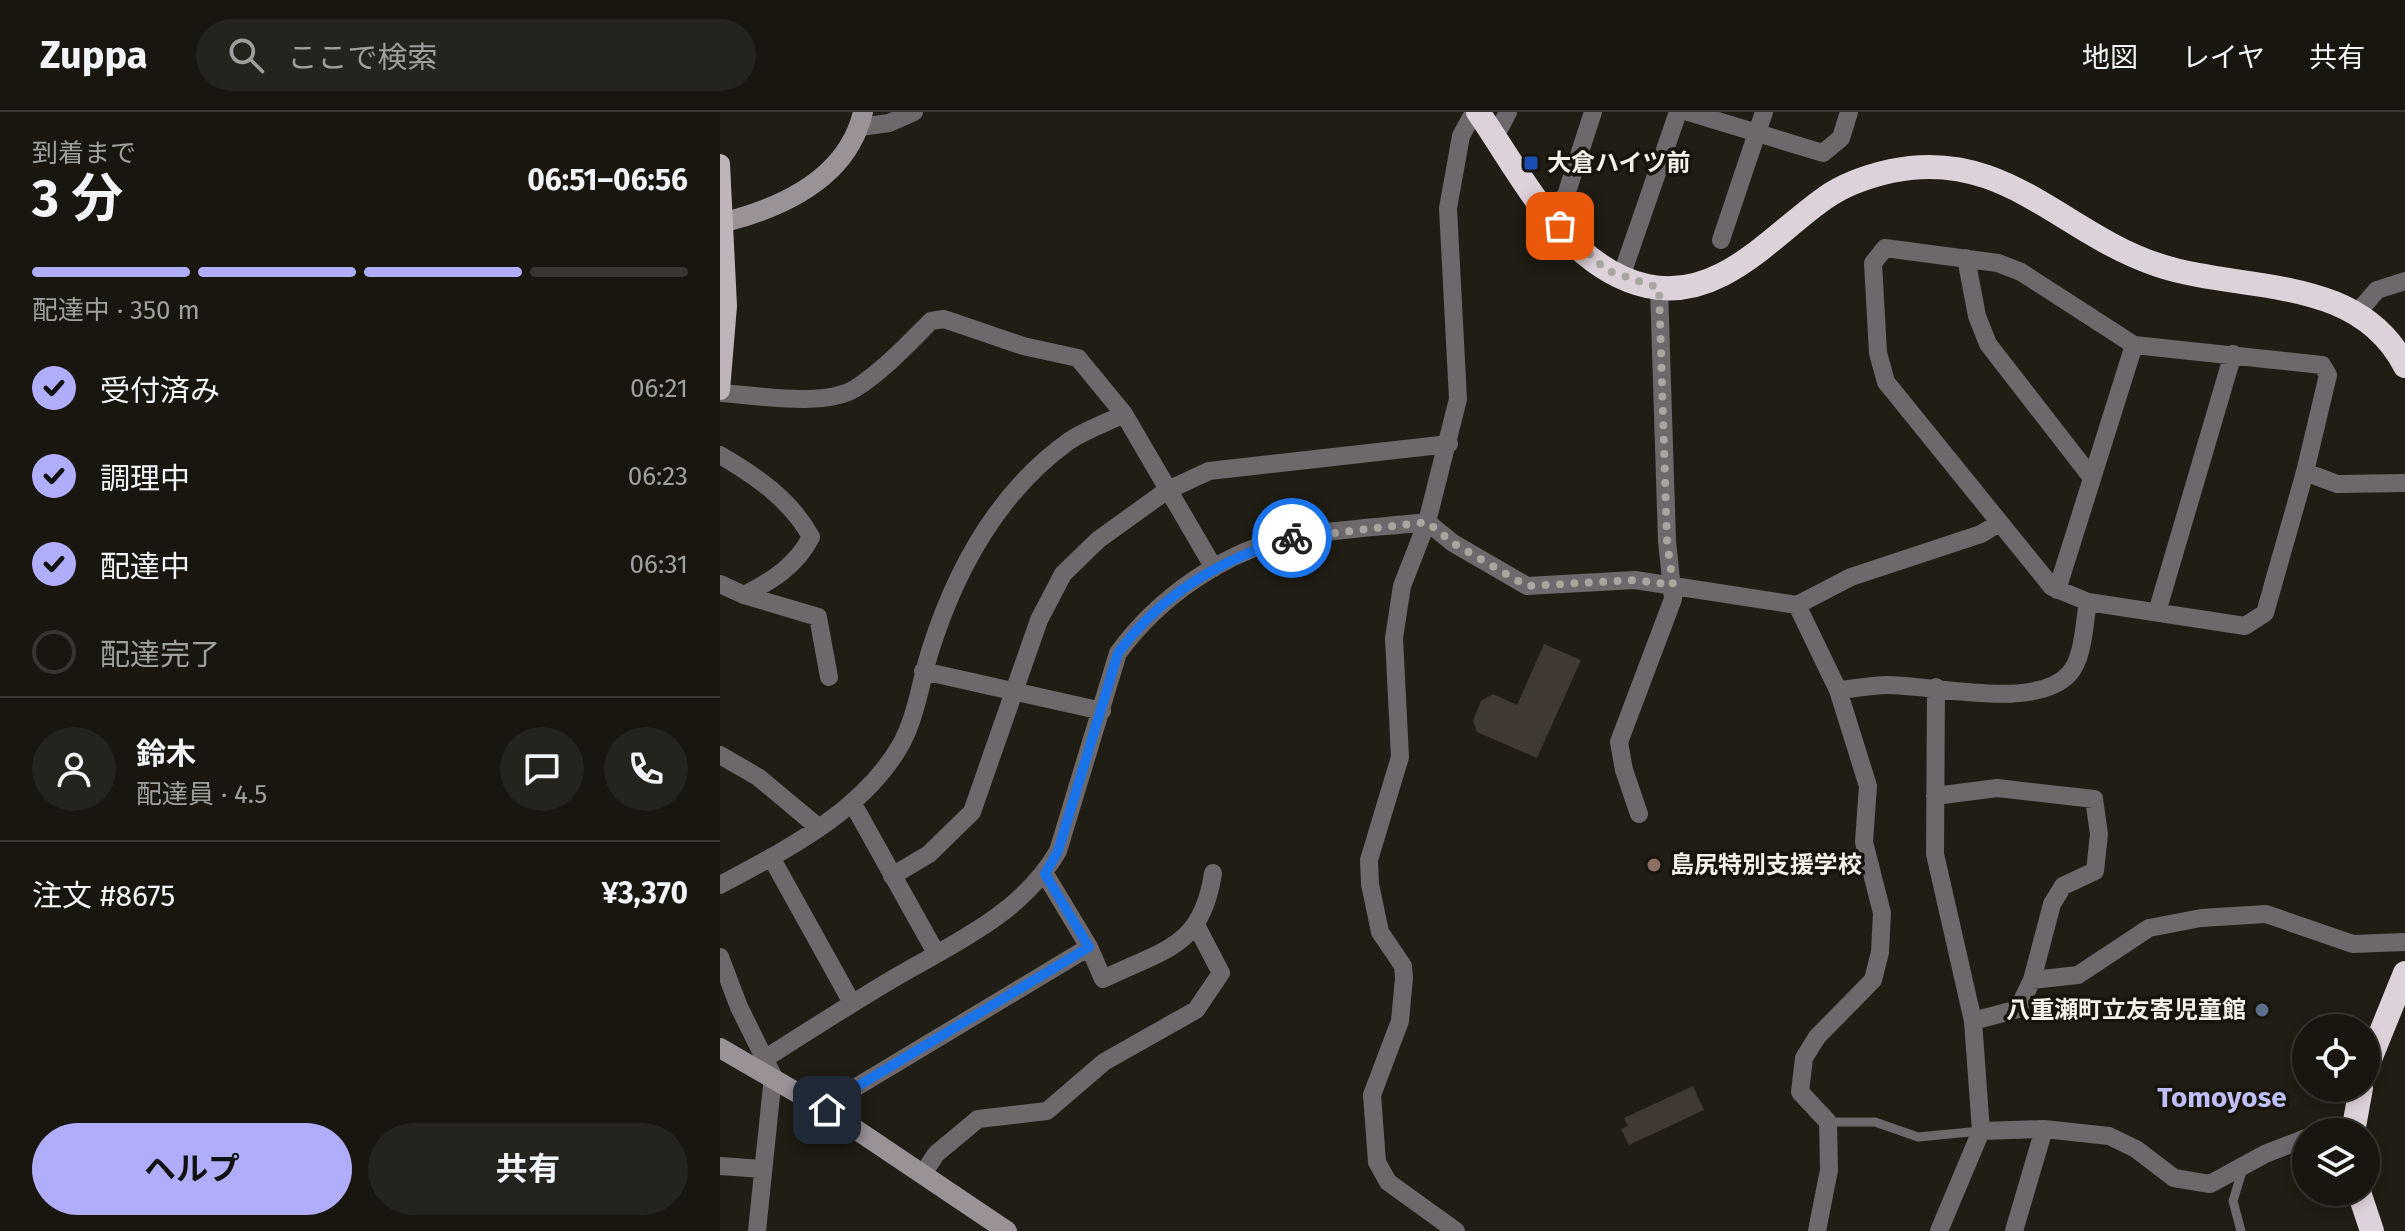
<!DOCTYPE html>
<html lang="ja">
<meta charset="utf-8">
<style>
body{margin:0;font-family:"Fira Sans","Noto Sans JP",sans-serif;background:#25231d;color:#f1f3f6;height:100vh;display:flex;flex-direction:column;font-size:30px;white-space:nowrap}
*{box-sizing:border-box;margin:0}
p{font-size:26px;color:#9f9f9e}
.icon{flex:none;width:44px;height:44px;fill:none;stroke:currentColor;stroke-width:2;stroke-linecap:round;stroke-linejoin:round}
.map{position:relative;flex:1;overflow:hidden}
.sheet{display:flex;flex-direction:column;background:#18160f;width:720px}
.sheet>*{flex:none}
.controls{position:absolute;left:1572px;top:902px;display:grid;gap:16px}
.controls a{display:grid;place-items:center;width:88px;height:88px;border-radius:50%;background:#18160f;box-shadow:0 4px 12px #0003,0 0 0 2px #36352f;font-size:40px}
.pin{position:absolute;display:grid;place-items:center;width:68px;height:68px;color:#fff;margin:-34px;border-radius:16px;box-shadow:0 4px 12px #0006}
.courier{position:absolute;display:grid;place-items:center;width:80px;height:80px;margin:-40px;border:6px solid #1a73e8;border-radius:50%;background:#fff;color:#222;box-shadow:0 2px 10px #0007}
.overview em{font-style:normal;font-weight:700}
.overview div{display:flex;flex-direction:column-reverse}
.overview{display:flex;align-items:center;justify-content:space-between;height:136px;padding:0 32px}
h1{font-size:52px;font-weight:700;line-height:60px}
.bar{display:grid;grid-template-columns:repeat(4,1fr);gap:12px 8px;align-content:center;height:96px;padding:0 32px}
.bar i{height:10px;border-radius:6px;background:#36352f}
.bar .on{background:#b0aefa}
.bar p{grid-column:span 4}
.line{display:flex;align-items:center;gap:20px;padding:0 32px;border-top:2px solid #36352f}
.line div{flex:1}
.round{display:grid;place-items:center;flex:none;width:84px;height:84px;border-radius:42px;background:#25231d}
ol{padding:0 32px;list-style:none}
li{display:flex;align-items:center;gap:24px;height:88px}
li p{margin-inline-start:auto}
li .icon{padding:8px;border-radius:50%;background:#b0aefa;color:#111;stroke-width:4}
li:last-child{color:#9f9f9e}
li i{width:44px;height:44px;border:4px solid #36352f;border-radius:50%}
.action{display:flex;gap:16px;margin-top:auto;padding:16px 32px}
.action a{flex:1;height:92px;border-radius:48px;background:#b0aefa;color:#111;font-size:32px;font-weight:700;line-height:92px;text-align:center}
.action a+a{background:#25231d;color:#f1f3f6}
header{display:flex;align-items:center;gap:48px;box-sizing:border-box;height:112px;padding:0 40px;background:#18160f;border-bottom:2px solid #36352f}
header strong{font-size:38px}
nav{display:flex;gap:44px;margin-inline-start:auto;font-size:28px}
.search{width:560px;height:72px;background:#25231d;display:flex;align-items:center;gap:20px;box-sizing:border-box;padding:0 28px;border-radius:44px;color:#9f9f9e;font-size:30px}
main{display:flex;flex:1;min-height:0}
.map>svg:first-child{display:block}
.building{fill:#403931}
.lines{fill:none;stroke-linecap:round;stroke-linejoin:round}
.lane{stroke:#6c686b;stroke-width:9}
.street{stroke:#6c686b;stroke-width:18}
.secondary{stroke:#9a9297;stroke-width:20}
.primary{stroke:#beb4ba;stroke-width:20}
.highway{stroke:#ded2da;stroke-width:24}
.done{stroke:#a9a69f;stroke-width:8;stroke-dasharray:0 14.4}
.route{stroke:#1a73e8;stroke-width:10}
.transit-dot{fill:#1a4fb4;stroke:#17140b;stroke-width:3}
.education-dot{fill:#8d6e63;stroke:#17140b;stroke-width:3}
.service-dot{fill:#5c6f8a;stroke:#17140b;stroke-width:3}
.labels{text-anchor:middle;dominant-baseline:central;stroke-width:7;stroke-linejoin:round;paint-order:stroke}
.poi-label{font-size:24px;font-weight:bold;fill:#f3f0ea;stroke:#17140b;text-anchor:start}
.quarter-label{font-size:28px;font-weight:bold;fill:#bfbef7;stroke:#17140b}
</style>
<header>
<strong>Zuppa</strong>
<div class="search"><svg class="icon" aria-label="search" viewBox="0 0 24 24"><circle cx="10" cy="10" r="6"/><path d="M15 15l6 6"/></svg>ここで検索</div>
<nav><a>地図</a><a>レイヤ</a><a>共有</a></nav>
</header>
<main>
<section class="sheet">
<div class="overview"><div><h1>3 分</h1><p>到着まで</p></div><em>06:51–06:56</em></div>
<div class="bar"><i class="on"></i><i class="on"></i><i class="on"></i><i></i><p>配達中 · 350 m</p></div>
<ol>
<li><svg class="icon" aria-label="check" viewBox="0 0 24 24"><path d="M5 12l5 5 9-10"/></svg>受付済み<p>06:21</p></li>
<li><svg class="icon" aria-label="check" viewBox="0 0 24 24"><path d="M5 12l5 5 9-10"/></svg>調理中<p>06:23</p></li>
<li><svg class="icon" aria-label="check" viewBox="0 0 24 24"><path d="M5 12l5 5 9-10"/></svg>配達中<p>06:31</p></li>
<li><i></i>配達完了</li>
</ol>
<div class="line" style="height:144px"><a class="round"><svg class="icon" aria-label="person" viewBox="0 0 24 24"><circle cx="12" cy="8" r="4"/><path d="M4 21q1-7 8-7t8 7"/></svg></a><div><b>鈴木</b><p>配達員 · 4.5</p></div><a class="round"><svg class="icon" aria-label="chat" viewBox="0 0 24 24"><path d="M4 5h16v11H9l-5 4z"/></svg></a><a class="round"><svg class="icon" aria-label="phone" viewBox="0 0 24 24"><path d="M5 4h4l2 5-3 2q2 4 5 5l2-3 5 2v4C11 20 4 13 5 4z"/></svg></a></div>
<div class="line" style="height:104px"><div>注文 #8675</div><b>¥3,370</b></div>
<div class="action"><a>ヘルプ</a><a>共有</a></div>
</section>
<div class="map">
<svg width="1685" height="1119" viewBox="0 0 1685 1119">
<rect width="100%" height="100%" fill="#201d14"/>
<path class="building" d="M824 532 861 548 817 646 757 620 753 609 761 589 773 582 797 593Z
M973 974 984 998 909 1033 901 1017 908 1014 904 1006Z"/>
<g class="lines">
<path class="lane" d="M1108 1010H1155L1198 1025 1261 1019
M1521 1119 1513 1089 1523 1056"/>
<path class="street" d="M968 0 1103 41 1121 26 1129 0
M140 15 169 11 194 0
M775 25 788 0
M828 100 846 83 873 0
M1001 128 1044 0
M1165 136 1278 151 1301 160 1414 233 1602 253 1608 263 1585 360 1545 501 1525 514 1368 490 1332 475 1166 270 1158 241 1153 151Z
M1246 146 1257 204 1268 232 1372 366
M901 165 958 0
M1637 201 1657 178 1685 169
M0 281C36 283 105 296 136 276 164 258 188 232 211 209L224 207 303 234 358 246 404 302
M0 343C36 364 71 388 91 425 76 454 53 468 24 483L0 472
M1585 360 1617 372 1685 371
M1337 478 1414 233
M24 483 98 505 109 565
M1077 493 1118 578 1148 674 1144 730 1162 801 1160 840 1153 868 1097 925 1084 946 1080 980 1108 1010 1109 1058 1097 1119
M1437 500 1513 242
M203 559 382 599
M1216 575 1215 742 1253 909 1261 1019 1219 1119
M1118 578C1134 577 1151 573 1167 573 1214 573 1315 599 1349 562 1364 546 1364 511 1368 490
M0 643 38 665 98 715
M1215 684 1277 676 1374 687 1379 722 1375 759 1343 774 1332 792 1312 868 1298 897 1253 909
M133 692 216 841
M919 702 904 658 899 630 953 487 947 429 939 176
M51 745 132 891
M325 762 369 835 383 867C444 837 482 836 493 761
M172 764 209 742 252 700 319 508 343 462 378 428 446 379 489 359 729 332
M0 773C65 738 141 701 180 634 196 607 201 567 211 536 237 455 278 380 349 329 365 318 386 311 404 302L494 456
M0 845 19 895 53 964 37 1119
M1312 868 1358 863 1429 816 1481 806 1546 802 1633 832 1685 830
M46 946C88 919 129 893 171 868 232 832 301 803 338 739L398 541C438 486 505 438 573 425 617 417 663 415 707 410L733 431 807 474 915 468 1077 493 1131 465 1261 422 1279 411
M107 998 113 989 369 835
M1261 1019 1324 1017 1389 1024 1416 1037 1454 1066 1490 1072 1545 1042 1586 1026
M1604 1020 1621 1015 1633 1016
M0 1054 42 1057
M203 1062 216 1042 258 1007 327 999 384 950 476 898 501 861 477 815
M736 1119 668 1070 657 1050 652 983 680 909 684 866 683 854 660 820 650 772 649 748 680 645 674 526 682 474 707 410 738 287 728 96 741 24 754 0
M1294 1119 1324 1017"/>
<path class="secondary" d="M5 110C64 95 128 65 143 0
M0 936 107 998 287 1119"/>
<path class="primary" d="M0 52 7 194 0 278"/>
<path class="highway" d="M758 0C801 62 846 156 927 174 1000 190 1052 123 1105 86 1123 73 1149 64 1171 59 1285 35 1341 121 1438 153 1522 181 1637 161 1685 254
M1646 957 1685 861
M1633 1020 1641 976
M1639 1080 1652 1119"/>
</g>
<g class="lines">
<path class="done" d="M572 426 707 410 733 431 807 474 915 468 953 473 947 429 939 176 886 158 840 114"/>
<path class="route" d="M107 998 113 989 369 835 325 762 338 739 398 541C441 482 503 446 572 426"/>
</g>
<rect class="transit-dot" x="803" y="43" width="16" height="16" rx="4"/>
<circle class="education-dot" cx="934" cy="753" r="8"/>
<circle class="service-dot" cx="1542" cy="898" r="8"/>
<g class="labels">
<g class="poi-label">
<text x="827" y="51">大倉ハイツ前</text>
<text x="950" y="753">島尻特別支援学校</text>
<text x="1526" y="898" text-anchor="end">八重瀬町立友寄児童館</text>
</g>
<g class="quarter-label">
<text x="1502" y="985">Tomoyose</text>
</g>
</g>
</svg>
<div class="controls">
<a><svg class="icon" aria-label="locate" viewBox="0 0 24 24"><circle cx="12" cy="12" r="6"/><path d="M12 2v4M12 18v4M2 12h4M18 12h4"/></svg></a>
<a><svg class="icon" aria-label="layers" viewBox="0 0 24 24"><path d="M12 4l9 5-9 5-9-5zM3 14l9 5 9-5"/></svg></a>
</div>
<div class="pin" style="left:840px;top:114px;background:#ea580c"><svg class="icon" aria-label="bag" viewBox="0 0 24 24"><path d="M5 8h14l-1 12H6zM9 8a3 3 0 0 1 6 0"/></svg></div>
<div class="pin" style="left:107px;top:998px;background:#1f2937"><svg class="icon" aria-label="home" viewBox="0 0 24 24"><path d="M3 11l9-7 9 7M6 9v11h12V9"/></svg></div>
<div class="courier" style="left:572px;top:426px"><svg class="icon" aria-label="bike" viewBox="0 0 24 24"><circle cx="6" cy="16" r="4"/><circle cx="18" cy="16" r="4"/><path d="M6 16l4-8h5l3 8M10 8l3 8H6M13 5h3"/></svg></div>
</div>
</main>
